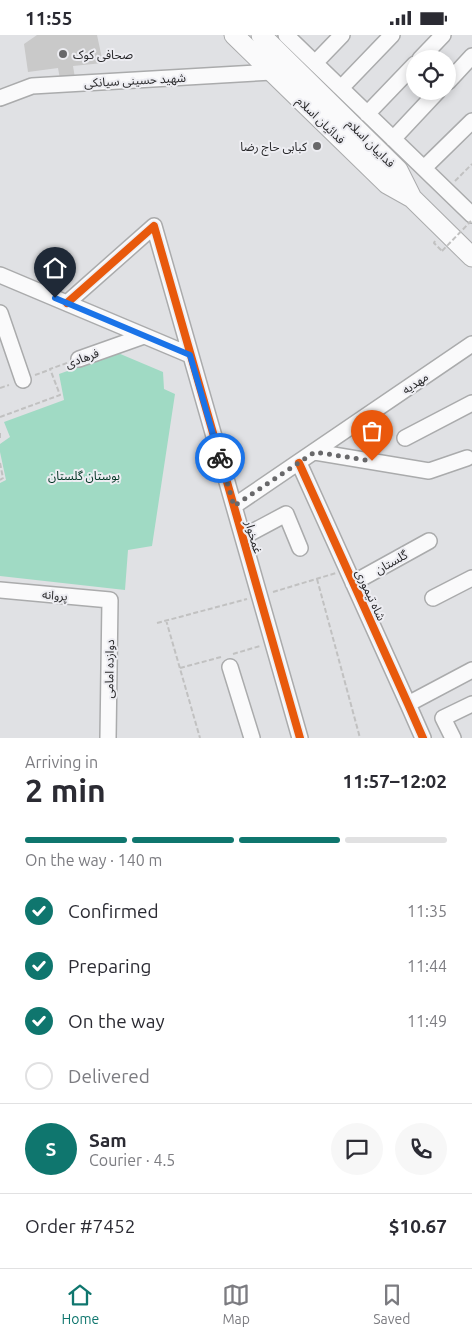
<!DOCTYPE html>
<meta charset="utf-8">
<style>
body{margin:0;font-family:Ubuntu,"Noto Sans Arabic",sans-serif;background:#f7f7f7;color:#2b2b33;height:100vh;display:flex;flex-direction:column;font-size:19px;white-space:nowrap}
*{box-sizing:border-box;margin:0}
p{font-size:16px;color:#7c7c81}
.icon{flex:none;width:28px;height:28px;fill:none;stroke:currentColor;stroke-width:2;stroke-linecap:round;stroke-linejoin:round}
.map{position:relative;height:703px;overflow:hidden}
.sheet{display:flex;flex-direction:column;background:#fff;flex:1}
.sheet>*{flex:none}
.controls{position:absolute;left:406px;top:15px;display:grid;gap:10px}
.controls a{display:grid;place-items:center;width:50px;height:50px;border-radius:50%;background:#fff;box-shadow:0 2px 8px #0003;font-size:25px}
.pin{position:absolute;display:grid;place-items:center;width:42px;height:42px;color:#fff;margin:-51px -21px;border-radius:50% 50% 50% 0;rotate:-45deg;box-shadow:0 0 5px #0007}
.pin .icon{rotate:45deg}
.courier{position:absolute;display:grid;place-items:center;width:50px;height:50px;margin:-25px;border:4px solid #1a73e8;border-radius:50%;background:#fff;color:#222;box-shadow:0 1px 6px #0007}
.headline em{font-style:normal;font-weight:600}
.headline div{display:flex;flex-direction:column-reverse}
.headline{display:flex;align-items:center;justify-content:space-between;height:85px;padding:0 25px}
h1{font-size:32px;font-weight:600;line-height:38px}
.bar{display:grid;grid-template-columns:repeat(4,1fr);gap:8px 5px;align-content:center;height:60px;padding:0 25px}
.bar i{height:6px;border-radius:4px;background:#e1e1e2}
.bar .active{background:#0f766e}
.bar p{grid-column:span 4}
.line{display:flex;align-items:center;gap:12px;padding:0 25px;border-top:1px solid #e1e1e2}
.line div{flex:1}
.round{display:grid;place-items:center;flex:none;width:52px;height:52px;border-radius:26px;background:#f7f7f7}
ol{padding:0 25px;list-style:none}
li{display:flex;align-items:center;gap:15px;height:55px}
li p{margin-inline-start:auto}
li .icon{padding:5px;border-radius:50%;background:#0f766e;color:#fff;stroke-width:4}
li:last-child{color:#7c7c81}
li i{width:28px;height:28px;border:2px solid #e1e1e2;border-radius:50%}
.status{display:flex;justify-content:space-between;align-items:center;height:35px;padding:0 25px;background:#fff;direction:ltr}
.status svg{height:14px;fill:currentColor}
.tabs{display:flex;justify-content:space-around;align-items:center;height:70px;border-top:1px solid #e1e1e2;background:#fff;font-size:14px;color:#7c7c81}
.tabs a{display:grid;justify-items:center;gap:2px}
.tabs .active{color:#0f766e}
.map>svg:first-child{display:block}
.green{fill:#a0dac4}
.building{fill:#c9c9c9}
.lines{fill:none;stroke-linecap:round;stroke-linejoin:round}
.minor-casing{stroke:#aaabac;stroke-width:18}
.major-casing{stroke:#aaabac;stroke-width:21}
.path{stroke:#c1c1c1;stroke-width:2;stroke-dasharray:5 2.5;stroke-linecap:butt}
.minor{stroke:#fafafb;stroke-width:15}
.major{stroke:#fafafb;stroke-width:19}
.path-bridge{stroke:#c1c1c1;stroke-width:2;stroke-dasharray:5 2.5;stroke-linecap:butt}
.cycleway-casing{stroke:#ededf2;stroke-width:11}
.cycleway{stroke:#e8590c;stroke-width:8}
.done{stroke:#68686a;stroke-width:5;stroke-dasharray:0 9}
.route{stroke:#1a73e8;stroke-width:6}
.poi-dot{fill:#68686a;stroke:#ededf2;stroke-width:2}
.labels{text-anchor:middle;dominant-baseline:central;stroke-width:4;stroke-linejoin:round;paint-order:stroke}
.poi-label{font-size:12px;fill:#272729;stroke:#ededf2;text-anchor:start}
.street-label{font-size:12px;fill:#272729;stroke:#ededf2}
.park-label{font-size:12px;fill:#032;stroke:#ededf2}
</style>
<div class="status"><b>11:55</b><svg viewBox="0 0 49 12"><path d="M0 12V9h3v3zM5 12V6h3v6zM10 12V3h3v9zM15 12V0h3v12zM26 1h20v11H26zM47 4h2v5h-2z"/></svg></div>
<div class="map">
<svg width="472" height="703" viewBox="0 0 472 703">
<rect width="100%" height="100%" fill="#e0e1e4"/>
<path class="green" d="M118 318 163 337 164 354 175 359 152 511 128 515 125 555 0 541V448L6 445 0 417V409L10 402 4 387 64 365 59 339Z"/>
<path class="building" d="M37 0H97L103 28 73 31 75 43 60 44 58 33 28 37 24 9Z"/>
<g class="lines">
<defs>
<path id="minor" d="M286 0 472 180
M420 24 443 0
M315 28 342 0
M448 47 472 21
M341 53 392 0
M0 63 32 51 272 37
M367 79 415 29
M393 104 438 56
M424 133 472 86
M0 240 190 320
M67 268 154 191 300 703
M0 278 23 345
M79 324 144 301
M405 403 472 368
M315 417 429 436 467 423
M299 428 408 669 423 703
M234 471 472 309
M243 502 286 479 300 513
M353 548 429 506
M0 555 110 565 108 703
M433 563 472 543
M230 632 252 703
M408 669 472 635
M453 703 443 683 472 669"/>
<path id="major" d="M234 0 387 149 412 163
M261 0 398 135 412 163 472 222"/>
</defs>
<use href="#minor" class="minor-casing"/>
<use href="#major" class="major-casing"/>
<path class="path" d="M455 146 472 129
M435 206 434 208 442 216
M35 340 49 335
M0 353 9 350
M0 382 60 360 50 334 67 328
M0 398V403
M0 428 3 443 0 445
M317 544 360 703
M273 557 336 538
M166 585 200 703
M157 588 247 564
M233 619 260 611
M180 633 221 622"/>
<use href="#minor" class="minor"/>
<use href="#major" class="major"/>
<path class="path-bridge" d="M442 216 471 186"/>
<defs>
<path id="cycleway" d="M67 268 154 191 300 703
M299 428 408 669 423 703"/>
</defs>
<use href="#cycleway" class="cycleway-casing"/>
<use href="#cycleway" class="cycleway"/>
</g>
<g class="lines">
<path class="done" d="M220 423 234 471 315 417 372 426"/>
<path class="route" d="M55 263 190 320 220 423"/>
</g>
<g class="poi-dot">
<circle cx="63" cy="19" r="5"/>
<circle cx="317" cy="111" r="5"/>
</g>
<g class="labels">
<g class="poi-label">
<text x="73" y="19">صحافی کوک</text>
<text x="307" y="111" text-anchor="end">کبابی حاج رضا</text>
</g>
<g class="street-label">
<text transform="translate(135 45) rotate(-3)">شهید حسینی سیانکی</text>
<text transform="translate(321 85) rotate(44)">فدائیان اسلام</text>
<text transform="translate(371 108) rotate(45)">فداییان اسلام</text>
<text transform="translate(82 323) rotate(-20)">فرهادی</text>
<text transform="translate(415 348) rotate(-34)">مهدیه</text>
<text transform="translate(254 502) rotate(74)">غمخوار</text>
<text transform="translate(391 527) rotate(-29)">گلستان</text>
<text transform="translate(55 560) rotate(5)">پروانه</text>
<text transform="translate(371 560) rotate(65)">شاه تیموری</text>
<text transform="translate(109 634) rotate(-89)">دوازده امامی</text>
</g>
<g class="park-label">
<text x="84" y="440">بوستان گلستان</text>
</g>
</g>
</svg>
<div class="controls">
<a><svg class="icon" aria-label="locate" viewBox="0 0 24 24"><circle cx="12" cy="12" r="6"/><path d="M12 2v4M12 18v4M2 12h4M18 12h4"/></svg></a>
</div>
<div class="pin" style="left:372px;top:426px;background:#ea580c"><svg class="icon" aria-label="bag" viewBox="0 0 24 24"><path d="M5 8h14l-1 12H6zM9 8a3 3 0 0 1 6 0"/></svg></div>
<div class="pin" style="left:55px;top:263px;background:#1f2937"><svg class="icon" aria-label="home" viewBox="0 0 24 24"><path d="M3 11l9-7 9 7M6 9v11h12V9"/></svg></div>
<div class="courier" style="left:220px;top:423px"><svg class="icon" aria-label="bike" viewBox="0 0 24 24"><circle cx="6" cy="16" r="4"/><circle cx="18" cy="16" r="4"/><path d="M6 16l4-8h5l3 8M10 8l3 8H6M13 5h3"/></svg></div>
</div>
<section class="sheet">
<div class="headline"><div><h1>2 min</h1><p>Arriving in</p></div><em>11:57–12:02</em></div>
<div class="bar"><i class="active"></i><i class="active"></i><i class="active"></i><i></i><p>On the way · 140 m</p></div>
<ol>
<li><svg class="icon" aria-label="check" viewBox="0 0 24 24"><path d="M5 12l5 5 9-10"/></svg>Confirmed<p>11:35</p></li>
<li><svg class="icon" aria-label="check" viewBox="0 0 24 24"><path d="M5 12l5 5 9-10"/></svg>Preparing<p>11:44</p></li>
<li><svg class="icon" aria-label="check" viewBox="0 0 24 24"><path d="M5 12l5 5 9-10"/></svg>On the way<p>11:49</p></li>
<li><i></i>Delivered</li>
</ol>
<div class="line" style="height:90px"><b class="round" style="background:#0f766e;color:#fff">S</b><div><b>Sam</b><p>Courier · 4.5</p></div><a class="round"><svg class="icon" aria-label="chat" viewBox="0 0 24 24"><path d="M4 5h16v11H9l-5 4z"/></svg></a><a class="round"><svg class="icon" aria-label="phone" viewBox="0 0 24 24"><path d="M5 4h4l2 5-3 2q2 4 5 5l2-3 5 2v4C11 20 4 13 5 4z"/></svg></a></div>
<div class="line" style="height:65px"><div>Order #7452</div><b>$10.67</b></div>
</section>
<nav class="tabs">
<a class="active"><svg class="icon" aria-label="home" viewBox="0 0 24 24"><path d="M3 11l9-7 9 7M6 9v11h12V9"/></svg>Home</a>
<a><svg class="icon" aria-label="map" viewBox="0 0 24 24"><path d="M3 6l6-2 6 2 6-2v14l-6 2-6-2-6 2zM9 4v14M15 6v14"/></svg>Map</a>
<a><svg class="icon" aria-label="saved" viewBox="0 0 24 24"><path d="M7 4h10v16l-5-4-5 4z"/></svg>Saved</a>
</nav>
